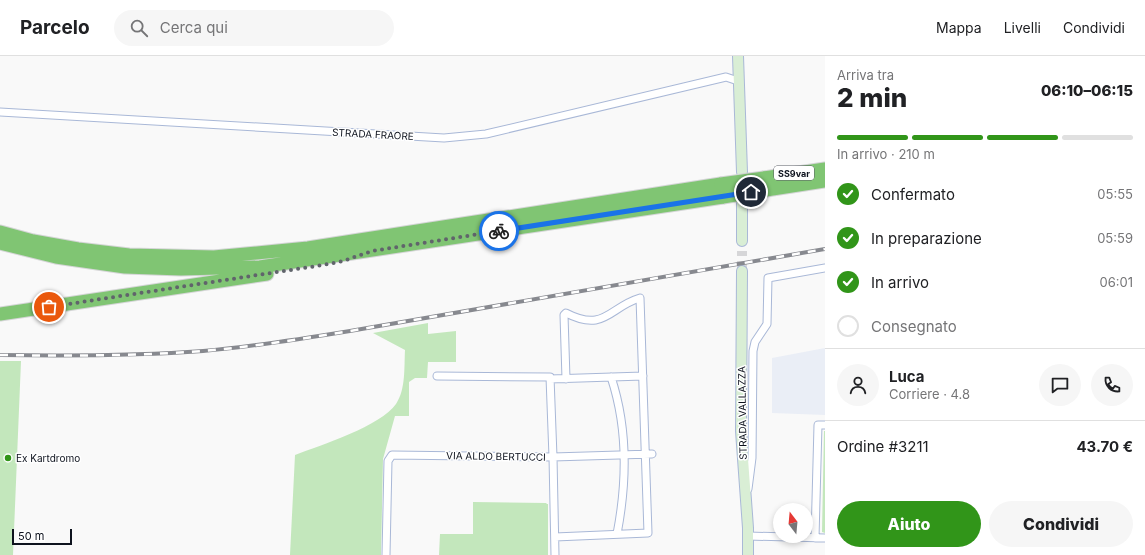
<!DOCTYPE html>
<html lang="it">
<meta charset="utf-8">
<style>
body{margin:0;font-family:Inter,sans-serif;background:#f6f6f6;color:#202124;height:100vh;display:flex;flex-direction:column;font-size:15px;white-space:nowrap}
*{box-sizing:border-box;margin:0}
p{font-size:13px;color:#757577}
.icon{flex:none;width:22px;height:22px;fill:none;stroke:currentColor;stroke-width:2;stroke-linecap:round;stroke-linejoin:round}
.map{position:relative;flex:1;overflow:hidden}
.sheet{display:flex;flex-direction:column;background:#fff;width:320px}
.sheet>*{flex:none}
.needle{width:26px;rotate:344deg}
.controls{position:absolute;left:773px;top:447px;display:grid;gap:8px}
.controls a{display:grid;place-items:center;width:40px;height:40px;border-radius:50%;background:#fff;box-shadow:0 2px 6px #0003;font-size:20px}
.scale{position:absolute;left:12px;bottom:10px;width:60px;box-sizing:border-box;padding-left:4px;border:2px solid #0e131e;border-top:0;font-size:11px;line-height:14px;white-space:nowrap;color:#0e131e;-webkit-text-stroke:3px #fff;paint-order:stroke}
.pin{position:absolute;display:grid;place-items:center;width:34px;height:34px;color:#fff;margin:-17px;border:2px solid #fff;border-radius:50%;box-shadow:0 1px 4px #0007}
.courier{position:absolute;display:grid;place-items:center;width:40px;height:40px;margin:-20px;border:3px solid #1a73e8;border-radius:50%;background:#fff;color:#222;box-shadow:0 1px 5px #0007}
.overview em{font-style:normal;font-weight:800}
.overview div{display:flex;flex-direction:column-reverse}
.overview{display:flex;align-items:center;justify-content:space-between;height:68px;padding:0 12px}
h1{font-size:26px;font-weight:800;line-height:30px}
.bar{display:grid;grid-template-columns:repeat(4,1fr);gap:6px 4px;align-content:center;height:48px;padding:0 12px}
.bar i{height:5px;border-radius:3px;background:#e0e0e0}
.bar .selected{background:#319519}
.bar p{grid-column:span 4}
.line{display:flex;align-items:center;gap:10px;padding:0 12px;border-top:1px solid #e0e0e0}
.line div{flex:1}
.round{display:grid;place-items:center;flex:none;width:42px;height:42px;border-radius:21px;background:#f6f6f6}
ol{padding:0 12px;list-style:none}
li{display:flex;align-items:center;gap:12px;height:44px}
li p{margin-inline-start:auto}
li .icon{padding:4px;border-radius:50%;background:#319519;color:#fff;stroke-width:4}
li:last-child{color:#757577}
li i{width:22px;height:22px;border:2px solid #e0e0e0;border-radius:50%}
.primary-button{display:flex;gap:8px;margin-top:auto;padding:8px 12px}
.primary-button a{flex:1;height:46px;border-radius:24px;background:#319519;color:#fff;font-size:16px;font-weight:800;line-height:46px;text-align:center}
.primary-button a+a{background:#f6f6f6;color:#202124}
header{display:flex;align-items:center;gap:24px;box-sizing:border-box;height:56px;padding:0 20px;background:#fff;border-bottom:1px solid #e0e0e0}
header strong{font-size:19px}
nav{display:flex;gap:22px;margin-inline-start:auto;font-size:14px}
.search{width:280px;height:36px;background:#f6f6f6;display:flex;align-items:center;gap:10px;box-sizing:border-box;padding:0 14px;border-radius:22px;color:#757577;font-size:15px}
main{display:flex;flex:1;min-height:0}
.map>svg:first-child{display:block}
.built{fill:#eaeef6}
.green{fill:#c3e7bc}
.lines{fill:none;stroke-linecap:round;stroke-linejoin:round}
.secondary-tunnel{stroke:#d6d6d8;stroke-width:10;stroke-dasharray:10 5;stroke-linecap:butt}
.street-casing{stroke:#a9b8d7;stroke-width:9}
.secondary-casing{stroke:#a9b8d7;stroke-width:12}
.highway-casing{stroke:#d4d5d6;stroke-width:15}
.street{stroke:#fff;stroke-width:7}
.secondary{stroke:#d9eed5;stroke-width:10}
.highway{stroke:#80c573;stroke-width:13}
.rail-casing{stroke:#87898f;stroke-width:4}
.rail{stroke:#fff;stroke-width:2.5;stroke-dasharray:8;stroke-linecap:butt}
.highway-bridge-casing{stroke:#d4d5d6;stroke-width:15;stroke-linecap:butt}
.highway-bridge{stroke:#80c573;stroke-width:13}
.done{stroke:#60646b;stroke-width:4;stroke-dasharray:0 7.2}
.route{stroke:#1a73e8;stroke-width:5}
.poi-dot{fill:#319519;stroke:#fff;stroke-width:1.5}
.labels{text-anchor:middle;dominant-baseline:central;stroke-width:3;stroke-linejoin:round;paint-order:stroke}
.shield{fill:#fff;stroke:#565a62;stroke-width:1}
.shield-label{font-size:9px;font-weight:bold;fill:#0e131e}
.street-label{font-size:10px;fill:#0e131e;stroke:#fff}
.poi-label{font-size:10px;fill:#0e131e;stroke:#fff;text-anchor:start}
</style>
<header>
<strong>Parcelo</strong>
<div class="search"><svg class="icon" aria-label="search" viewBox="0 0 24 24"><circle cx="10" cy="10" r="6"/><path d="M15 15l6 6"/></svg>Cerca qui</div>
<nav><a>Mappa</a><a>Livelli</a><a>Condividi</a></nav>
</header>
<main>
<div class="map">
<svg width="825" height="499" viewBox="0 0 825 499">
<rect width="100%" height="100%" fill="#f9f9f9"/>
<path class="built" d="M825 292V359L772 357V302Z"/>
<path class="green" d="M428 267V278L456 275V306H428L427 322H415L409 326V360H395L383 403 381 499H290L295 399C321 389 381 370 396 348 406 333 404 311 405 294L373 277Z
M0 305H21L13 499H0Z
M824 375H825V477L822 476Z
M473 446 546 447 547 448H548V499H439L440 478H473Z"/>
<g class="lines">
<path class="secondary-tunnel" d="M742 215V195"/>
<defs>
<path id="street" d="M0 56 444 82 486 78 726 21 738 25
M611 321C628 372 627 426 617 478
M550 323 643 320
M748 433 752 402 753 295 755 286 767 268 768 222 825 212
M748 480 825 482
M555 481 648 477 640 242C609 251 605 277 566 257L564 259 566 323
M815 482 818 369H825
M386 499 388 405 392 399 553 401 550 321 437 320
M555 499 553 401 652 398"/>
<path id="secondary" d="M738 0 742 116
M742 185V146
M742 215 741 375 748 472V499"/>
<path id="highway" d="M764 122 825 113
M766 134 825 125
M0 176 33 185 78 193 129 199 214 201 308 192 721 128
M0 187 56 201 125 211 181 213 260 211 723 141
M0 258 267 218"/>
</defs>
<use href="#street" class="street-casing"/>
<use href="#secondary" class="secondary-casing"/>
<use href="#highway" class="highway-casing"/>
<use href="#street" class="street"/>
<use href="#secondary" class="secondary"/>
<use href="#highway" class="highway"/>
<defs>
<path id="rail" d="M0 299C68 300 135 300 203 295 252 291 301 283 350 275L825 193"/>
</defs>
<use href="#rail" class="rail-casing"/>
<use href="#rail" class="rail"/>
<defs>
<path id="highway-bridge" d="M721 128 764 122
M723 141 766 134"/>
</defs>
<use href="#highway-bridge" class="highway-bridge-casing"/>
<use href="#highway-bridge" class="highway-bridge"/>
</g>
<g class="lines">
<path class="done" d="M49 251 323 209 343 205 372 195 499 175"/>
<path class="route" d="M499 175 751 136"/>
</g>
<circle class="poi-dot" cx="8" cy="402" r="4"/>
<g class="labels">
<rect class="shield" x="774" y="110" width="40" height="14" rx="3"/>
<g class="shield-label">
<text x="794" y="117">SS9var</text>
</g>
<g class="street-label">
<text transform="translate(373 78) rotate(3)">STRADA FRAORE</text>
<text transform="translate(742 357) rotate(-91)">STRADA VALLAZZA</text>
<text transform="translate(496 400) rotate(1)">VIA ALDO BERTUCCI</text>
</g>
<g class="poi-label">
<text x="16" y="402">Ex Kartdromo</text>
</g>
</g>
</svg>
<div class="controls">
<a><svg class="needle" viewBox="-14 -14 28 28"><path d="M0-13l5 13h-10z" fill="#e53935"/><path d="M0 13l5-13h-10z" fill="#757577"/></svg></a>
</div>
<div class="scale">50 m</div>
<div class="pin" style="left:49px;top:251px;background:#ea580c"><svg class="icon" aria-label="bag" viewBox="0 0 24 24"><path d="M5 8h14l-1 12H6zM9 8a3 3 0 0 1 6 0"/></svg></div>
<div class="pin" style="left:751px;top:136px;background:#1f2937"><svg class="icon" aria-label="home" viewBox="0 0 24 24"><path d="M3 11l9-7 9 7M6 9v11h12V9"/></svg></div>
<div class="courier" style="left:499px;top:175px"><svg class="icon" aria-label="bike" viewBox="0 0 24 24"><circle cx="6" cy="16" r="4"/><circle cx="18" cy="16" r="4"/><path d="M6 16l4-8h5l3 8M10 8l3 8H6M13 5h3"/></svg></div>
</div>
<section class="sheet">
<div class="overview"><div><h1>2 min</h1><p>Arriva tra</p></div><em>06:10–06:15</em></div>
<div class="bar"><i class="selected"></i><i class="selected"></i><i class="selected"></i><i></i><p>In arrivo · 210 m</p></div>
<ol>
<li><svg class="icon" aria-label="check" viewBox="0 0 24 24"><path d="M5 12l5 5 9-10"/></svg>Confermato<p>05:55</p></li>
<li><svg class="icon" aria-label="check" viewBox="0 0 24 24"><path d="M5 12l5 5 9-10"/></svg>In preparazione<p>05:59</p></li>
<li><svg class="icon" aria-label="check" viewBox="0 0 24 24"><path d="M5 12l5 5 9-10"/></svg>In arrivo<p>06:01</p></li>
<li><i></i>Consegnato</li>
</ol>
<div class="line" style="height:72px"><a class="round"><svg class="icon" aria-label="person" viewBox="0 0 24 24"><circle cx="12" cy="8" r="4"/><path d="M4 21q1-7 8-7t8 7"/></svg></a><div><b>Luca</b><p>Corriere · 4.8</p></div><a class="round"><svg class="icon" aria-label="chat" viewBox="0 0 24 24"><path d="M4 5h16v11H9l-5 4z"/></svg></a><a class="round"><svg class="icon" aria-label="phone" viewBox="0 0 24 24"><path d="M5 4h4l2 5-3 2q2 4 5 5l2-3 5 2v4C11 20 4 13 5 4z"/></svg></a></div>
<div class="line" style="height:52px"><div>Ordine #3211</div><b>43.70 €</b></div>
<div class="primary-button"><a>Aiuto</a><a>Condividi</a></div>
</section>
</main>
